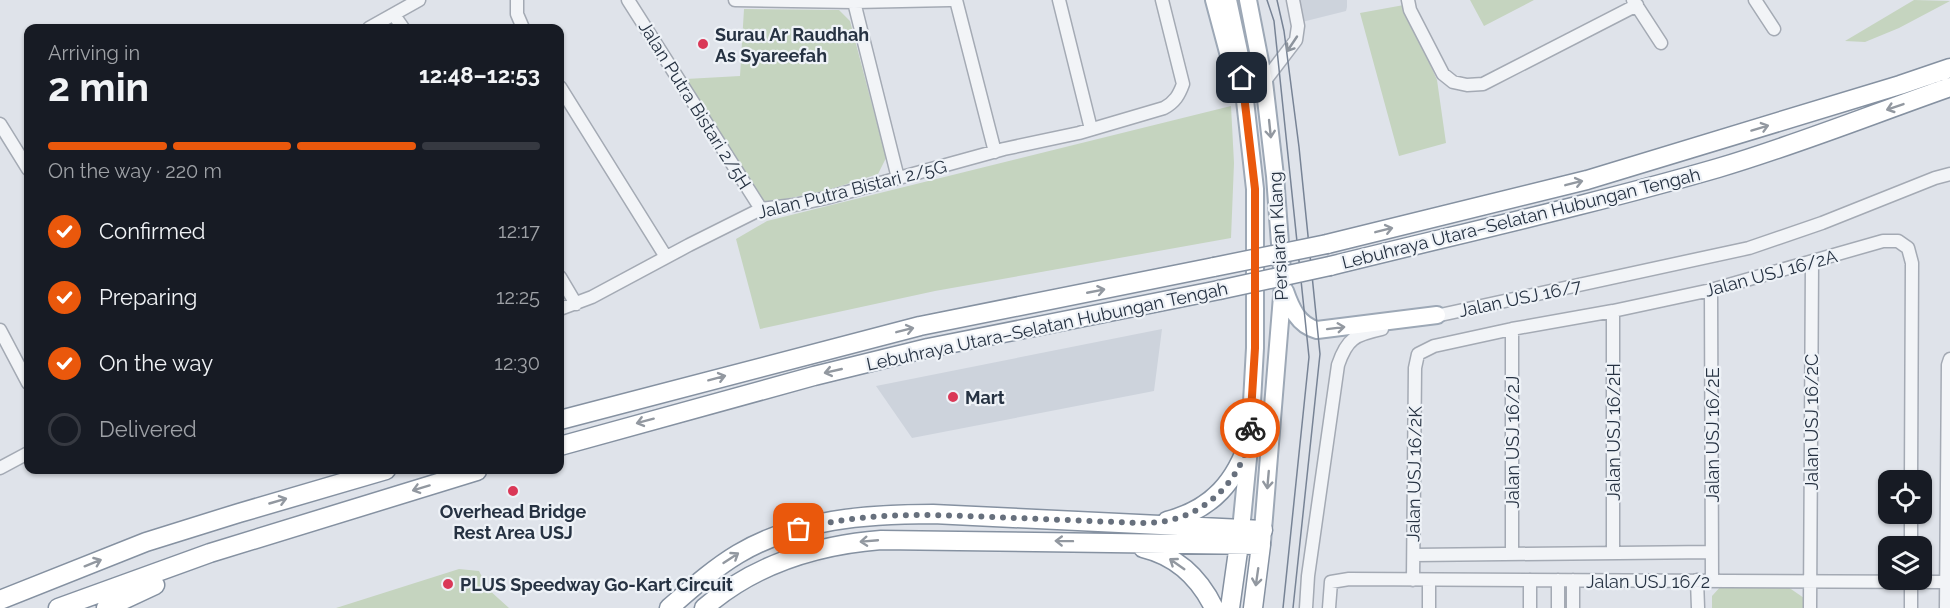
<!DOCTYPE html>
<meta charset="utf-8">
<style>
body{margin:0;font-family:Raleway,sans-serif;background:#20242c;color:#f1f3f6;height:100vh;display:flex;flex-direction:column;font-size:22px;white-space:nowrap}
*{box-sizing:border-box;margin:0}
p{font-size:20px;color:#9ea1a6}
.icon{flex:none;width:33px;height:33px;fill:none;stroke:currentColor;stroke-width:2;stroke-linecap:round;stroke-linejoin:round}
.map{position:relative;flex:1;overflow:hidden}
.panel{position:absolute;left:24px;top:24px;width:540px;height:450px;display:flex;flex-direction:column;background:#171b24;border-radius:12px;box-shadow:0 2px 4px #0004}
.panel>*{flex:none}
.fabs{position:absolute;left:1878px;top:470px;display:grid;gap:12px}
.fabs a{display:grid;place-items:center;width:54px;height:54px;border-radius:12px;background:#171b24;box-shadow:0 2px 4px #0004;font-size:30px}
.pin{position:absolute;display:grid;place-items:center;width:51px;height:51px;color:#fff;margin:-26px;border-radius:12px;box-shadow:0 3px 9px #0006}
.courier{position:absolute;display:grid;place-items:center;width:60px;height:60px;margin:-30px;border:4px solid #ea580c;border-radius:50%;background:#fff;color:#222;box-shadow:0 2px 8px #0007}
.head em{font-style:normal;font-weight:700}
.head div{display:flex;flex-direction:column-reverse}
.head{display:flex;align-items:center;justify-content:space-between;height:102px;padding:0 24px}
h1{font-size:39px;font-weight:700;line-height:45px}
.bar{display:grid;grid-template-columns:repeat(4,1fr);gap:9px 6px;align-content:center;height:72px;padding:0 24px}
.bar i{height:8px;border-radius:4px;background:#363941}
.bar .current{background:#ea580c}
.bar p{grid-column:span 4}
ol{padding:0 24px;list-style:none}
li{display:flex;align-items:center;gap:18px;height:66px}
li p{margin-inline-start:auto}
li .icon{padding:6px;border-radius:50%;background:#ea580c;color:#fff;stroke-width:4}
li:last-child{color:#9ea1a6}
li i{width:33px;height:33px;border:3px solid #363941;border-radius:50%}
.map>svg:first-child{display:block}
.built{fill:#cdd3dc}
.green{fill:#c5d4bf}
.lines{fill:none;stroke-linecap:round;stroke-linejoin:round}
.minor-casing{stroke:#a4aab4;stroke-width:15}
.major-casing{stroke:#9da8b6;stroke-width:20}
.highway-casing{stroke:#8591a1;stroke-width:21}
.minor{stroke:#f2f4f7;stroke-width:12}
.major{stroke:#fff;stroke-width:16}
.highway{stroke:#fff;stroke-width:18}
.tram{stroke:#778395;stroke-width:1.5}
.highway-bridge-casing{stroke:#8591a1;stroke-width:21;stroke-linecap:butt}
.highway-bridge{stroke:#fff;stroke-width:18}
.oneway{stroke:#8c939c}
.oneway2{stroke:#9298a0}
.done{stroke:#67707d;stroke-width:6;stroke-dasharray:0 10.8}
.route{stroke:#ea580c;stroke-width:8}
.poi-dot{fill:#da3857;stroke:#eef2f7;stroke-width:2}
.labels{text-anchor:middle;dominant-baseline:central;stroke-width:4.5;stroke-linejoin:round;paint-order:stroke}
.poi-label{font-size:18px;font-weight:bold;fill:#263242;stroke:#eef2f7;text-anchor:start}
.street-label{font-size:18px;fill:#263242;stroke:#eef2f7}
</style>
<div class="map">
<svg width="1950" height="608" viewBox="0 0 1950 608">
<rect width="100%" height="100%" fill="#dfe3ea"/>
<path class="built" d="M1298 0H1347V7L1346 11 1302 22Z
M1162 329 1154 391 912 438 876 386Z"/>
<path class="green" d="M1470 0H1534L1484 26Z
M1914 0 1950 1 1899 28 1865 42 1845 41Z
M1404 5 1437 80 1446 143 1399 156 1360 13Z
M744 9 839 10 850 21 886 158 878 174 825 191 765 203 686 79 740 76Z
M1231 106 1234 163 1231 238 935 291 760 329 736 239 767 221Z
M459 569 479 571 488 589 509 608H336Z
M1722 585 1788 587 1804 598V608H1712V596Z"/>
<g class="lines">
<defs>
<path id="minor" d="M517 0V14L523 28
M628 0 761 209
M735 0 854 2 949 0
M956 0 995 152
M1059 0 1091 129
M1408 0 1410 10 1443 74 1453 82 1467 85 1483 84 1637 5
M1633 0 1661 43
M1755 0 1774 29
M854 2 898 178
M394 15 403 28
M369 28 419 0
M1264 82 1296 40 1298 26 1293 0
M560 87 666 257
M0 124 28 169
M560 277 576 304
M1711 290 1712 581
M560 309 592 297 689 245 761 209 794 205 826 198 1004 149 1079 133 1164 108C1175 102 1179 95 1183 84L1162 0
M1431 317 1749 248 1822 223 1935 178 1950 174
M1512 329V554
M0 330 28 383
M0 468 28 453
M1911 546V513
M1613 553V311
M1414 555 1712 552
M1413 580 1415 368 1418 354 1434 346 1512 329 1613 311 1711 290 1883 241H1898L1908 248 1912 263 1911 480
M1429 580V608
M1530 580V608
M1573 580V608
M1697 580 1698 608
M1306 608 1308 576 1338 365C1347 338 1355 335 1382 329
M1329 608 1331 582 1349 579 1946 582
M1558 608V580
M1810 608 1812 262
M1911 608V579
M1946 608 1948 365 1950 359"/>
<path id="major" d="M1214 0 1229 56
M1228 0 1240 56 1255 189V348L1250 438 1240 540
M1248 0 1264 82 1275 176 1283 284 1262 542
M1285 291C1291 308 1298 325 1317 330L1437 315"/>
<path id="highway" d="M1327 244 1587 180 1900 85 1950 68
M1330 266C1459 234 1590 205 1718 168 1796 145 1873 114 1950 87
M560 420 920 326 1214 267
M560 446 814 376 928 348 1219 290
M1167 521C1213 509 1236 481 1250 438
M1143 548C1176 556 1199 577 1214 608
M0 600 146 542 239 513 386 470
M58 608 210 553 477 471
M106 608 155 585
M669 608C691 589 713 569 738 554 797 519 866 514 933 514L1263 530
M704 608C753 565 817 545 881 540L1261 545 1253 608
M1230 608 1239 544"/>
</defs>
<use href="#minor" class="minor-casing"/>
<use href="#major" class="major-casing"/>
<use href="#highway" class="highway-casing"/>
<use href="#minor" class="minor"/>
<use href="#major" class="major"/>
<use href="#highway" class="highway"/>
<path class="tram" d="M1267 0 1274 21 1309 357 1283 608
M1277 0 1284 31 1299 147 1320 354 1293 608"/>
<defs>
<path id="highway-bridge" d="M1214 267 1327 244
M1219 290 1330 266"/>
</defs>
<use href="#highway-bridge" class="highway-bridge-casing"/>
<use href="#highway-bridge" class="highway-bridge"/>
</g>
<defs><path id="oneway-shaft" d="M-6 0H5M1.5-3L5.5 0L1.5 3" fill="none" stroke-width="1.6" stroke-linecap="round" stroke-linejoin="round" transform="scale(1.5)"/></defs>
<use class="oneway" href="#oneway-shaft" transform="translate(1292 44) rotate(124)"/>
<g class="oneway2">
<use href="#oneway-shaft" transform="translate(1895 107) rotate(161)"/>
<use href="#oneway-shaft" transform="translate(1760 128) rotate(-17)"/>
<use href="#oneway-shaft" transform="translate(1270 129) rotate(84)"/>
<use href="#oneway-shaft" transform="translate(1574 183) rotate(-14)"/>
<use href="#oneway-shaft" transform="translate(1384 230) rotate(-14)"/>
<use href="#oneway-shaft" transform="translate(1096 291) rotate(-11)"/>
<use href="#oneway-shaft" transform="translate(1336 328) rotate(-7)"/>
<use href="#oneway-shaft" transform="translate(905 330) rotate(-14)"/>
<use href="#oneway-shaft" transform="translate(833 371) rotate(167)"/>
<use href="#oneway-shaft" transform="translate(717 378) rotate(-15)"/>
<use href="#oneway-shaft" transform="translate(645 421) rotate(165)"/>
<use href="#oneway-shaft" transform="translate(1268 480) rotate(95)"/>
<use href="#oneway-shaft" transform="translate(421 488) rotate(163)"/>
<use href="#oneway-shaft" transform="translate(278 501) rotate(-16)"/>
<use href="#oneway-shaft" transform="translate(869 541) rotate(175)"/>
<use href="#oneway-shaft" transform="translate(1064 541) rotate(-179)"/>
<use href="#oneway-shaft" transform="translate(731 558) rotate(-33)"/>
<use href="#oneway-shaft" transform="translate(93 563) rotate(-22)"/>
<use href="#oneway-shaft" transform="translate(1177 564) rotate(-145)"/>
<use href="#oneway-shaft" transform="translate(1257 577) rotate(98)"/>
</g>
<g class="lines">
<path class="done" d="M799 529C866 512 923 514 991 517 1040 519 1090 521 1139 523 1153 523 1167 522 1181 517 1218 504 1248 468 1250 428"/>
<path class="route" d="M1242 78 1255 189V348L1250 428"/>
</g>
<g class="poi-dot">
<circle cx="703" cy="44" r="6"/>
<circle cx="953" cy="397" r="6"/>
<circle cx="513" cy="491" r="6"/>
<circle cx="448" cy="584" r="6"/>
</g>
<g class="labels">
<g class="poi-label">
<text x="715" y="34">Surau Ar Raudhah<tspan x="715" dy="21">As Syareefah</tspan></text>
<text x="965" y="397">Mart</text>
<text x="513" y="511" text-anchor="middle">Overhead Bridge<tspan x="513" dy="21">Rest Area USJ</tspan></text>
<text x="460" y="584">PLUS Speedway Go-Kart Circuit</text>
</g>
<g class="street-label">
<text transform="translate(695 105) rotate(58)">Jalan Putra Bistari 2/5H</text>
<text transform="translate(852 189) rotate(-14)">Jalan Putra Bistari 2/5G</text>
<text transform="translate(1521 218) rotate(-14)">Lebuhraya Utara–Selatan Hubungan Tengah</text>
<text transform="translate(1278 236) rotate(-93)">Persiaran Klang</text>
<text transform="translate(1771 273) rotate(-15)">Jalan USJ 16/2A</text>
<text transform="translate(1520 298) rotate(-12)">Jalan USJ 16/7</text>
<text transform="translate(1047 326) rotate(-12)">Lebuhraya Utara–Selatan Hubungan Tengah</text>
<text transform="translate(1811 422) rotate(-90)">Jalan USJ 16/2C</text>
<text transform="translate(1613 432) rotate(-90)">Jalan USJ 16/2H</text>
<text transform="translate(1712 435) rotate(-90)">Jalan USJ 16/2E</text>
<text transform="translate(1512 442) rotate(-90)">Jalan USJ 16/2J</text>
<text transform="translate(1414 474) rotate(-89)">Jalan USJ 16/2K</text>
<text x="1648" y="581">Jalan USJ 16/2</text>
</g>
</g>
</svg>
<div class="fabs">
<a><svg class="icon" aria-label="locate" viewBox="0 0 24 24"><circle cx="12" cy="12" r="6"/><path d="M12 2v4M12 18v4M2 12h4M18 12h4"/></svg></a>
<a><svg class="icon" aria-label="layers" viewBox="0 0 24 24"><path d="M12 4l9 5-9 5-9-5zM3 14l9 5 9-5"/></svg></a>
</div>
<div class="pin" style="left:799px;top:529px;background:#ea580c"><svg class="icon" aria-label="bag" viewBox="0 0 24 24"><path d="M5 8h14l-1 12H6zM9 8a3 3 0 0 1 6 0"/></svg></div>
<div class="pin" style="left:1242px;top:78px;background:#1f2937"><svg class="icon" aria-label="home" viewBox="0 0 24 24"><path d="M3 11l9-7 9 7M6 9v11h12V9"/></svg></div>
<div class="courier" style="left:1250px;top:428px"><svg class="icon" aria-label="bike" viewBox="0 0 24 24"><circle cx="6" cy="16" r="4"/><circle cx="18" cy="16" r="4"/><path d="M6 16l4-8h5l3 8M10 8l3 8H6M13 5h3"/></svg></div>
<section class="panel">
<div class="head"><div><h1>2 min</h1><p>Arriving in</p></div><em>12:48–12:53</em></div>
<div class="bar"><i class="current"></i><i class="current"></i><i class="current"></i><i></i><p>On the way · 220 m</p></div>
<ol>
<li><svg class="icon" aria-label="check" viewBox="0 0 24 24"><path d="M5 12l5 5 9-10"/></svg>Confirmed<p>12:17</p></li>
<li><svg class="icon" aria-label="check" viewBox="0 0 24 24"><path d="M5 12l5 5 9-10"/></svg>Preparing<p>12:25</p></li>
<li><svg class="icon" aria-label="check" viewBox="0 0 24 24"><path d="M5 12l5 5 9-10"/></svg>On the way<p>12:30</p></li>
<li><i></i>Delivered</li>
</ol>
</section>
</div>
